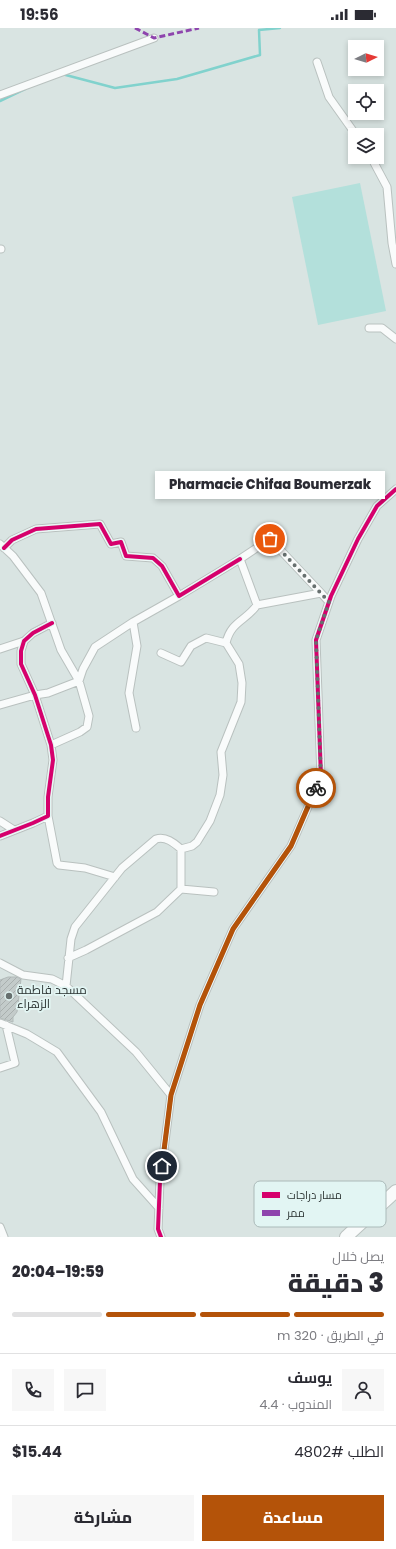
<!DOCTYPE html>
<html lang="ar">
<meta charset="utf-8">
<style>
body{margin:0;font-family:Poppins,Cairo,sans-serif;background:#f7f7f7;color:#2b2b33;direction:rtl;height:100vh;display:flex;flex-direction:column;font-size:15px;white-space:nowrap}
*{box-sizing:border-box;margin:0}
p{font-size:13px;color:#7c7c81}
.icon{flex:none;width:22px;height:22px;fill:none;stroke:currentColor;stroke-width:2;stroke-linecap:round;stroke-linejoin:round}
.map{position:relative;height:1209px;overflow:hidden;direction:ltr}
.panel{display:flex;flex-direction:column;background:#fff;flex:1}
.panel>*{flex:none}
.needle{width:26px;rotate:85deg}
.fabs{position:absolute;left:348px;top:12px;display:grid;gap:8px}
.fabs a{display:grid;place-items:center;width:36px;height:36px;border-radius:0px;background:#fff;box-shadow:0 2px 6px #0003;font-size:20px}
.pin{position:absolute;display:grid;place-items:center;width:34px;height:34px;color:#fff;margin:-17px;border:2px solid #fff;border-radius:50%;box-shadow:0 1px 4px #0007}
.courier{position:absolute;display:grid;place-items:center;width:40px;height:40px;margin:-20px;border:3px solid #b45309;border-radius:50%;background:#fff;color:#222;box-shadow:0 1px 5px #0007}
.bubble{position:absolute;height:28px;border-radius:0px;background:#fff;box-shadow:0 2px 6px #0003;font-size:13px;font-weight:800;line-height:28px;text-align:center;direction:rtl}
.summary em{font-style:normal;font-weight:800}
.summary div{display:flex;flex-direction:column-reverse}
.summary{display:flex;align-items:center;justify-content:space-between;height:68px;padding:0 12px}
h1{font-size:26px;font-weight:800;line-height:30px}
.bar{display:grid;grid-template-columns:repeat(4,1fr);gap:6px 4px;align-content:center;height:48px;padding:0 12px}
.bar i{height:5px;border-radius:3px;background:#e1e1e2}
.bar .on{background:#b45309}
.bar p{grid-column:span 4}
.line{display:flex;align-items:center;gap:10px;padding:0 12px;border-top:1px solid #e1e1e2}
.line div{flex:1}
.round{display:grid;place-items:center;flex:none;width:42px;height:42px;border-radius:0px;background:#f7f7f7}
.action{display:flex;gap:8px;margin-top:auto;padding:8px 12px}
.action a{flex:1;height:46px;border-radius:0px;background:#b45309;color:#fff;font-size:16px;font-weight:800;line-height:46px;text-align:center}
.action a+a{background:#f7f7f7;color:#2b2b33}
.status{display:flex;justify-content:space-between;align-items:center;height:28px;padding:0 20px;background:#fff;direction:ltr}
.status svg{height:11px;fill:currentColor}
.map>svg:first-child{display:block}
.green{fill:#b3e0db}
.lines{fill:none;stroke-linecap:round;stroke-linejoin:round}
.stream{stroke:#81d2cd;stroke-width:2.5}
.building{fill:url(#building-hatch);stroke:#b2bab9}
.street-casing{stroke:#b9c1bf;stroke-width:9}
.highway-casing{stroke:#b9c1bf;stroke-width:14}
.street{stroke:#f9fbfb;stroke-width:7}
.highway{stroke:#f9fbfb;stroke-width:12}
.quiet{stroke:#8e44ad;stroke-width:3;stroke-dasharray:6 3;stroke-linecap:butt}
.cycleway-casing{stroke:#e2f5f3;stroke-width:6}
.cycleway{stroke:#d6006c;stroke-width:4}
.done{stroke:#67706f;stroke-width:4;stroke-dasharray:0 7.2}
.route{stroke:#b45309;stroke-width:5}
.poi-dot{fill:#67706f;stroke:#e2f5f3;stroke-width:1.5}
.labels{text-anchor:middle;dominant-baseline:central;stroke-width:3.5;stroke-linejoin:round;paint-order:stroke}
.poi-label{font-size:12px;fill:#2a3231;stroke:#e2f5f3;text-anchor:start}
.key{fill:#e2f5f3;stroke:#abbab9;stroke-width:1}
.key-label{font-size:11px;fill:#2a3231}
</style>
<div class="status"><b>19:56</b><svg viewBox="0 0 49 12"><path d="M0 12V9h3v3zM5 12V6h3v6zM10 12V3h3v9zM15 12V0h3v12zM26 1h20v11H26zM47 4h2v5h-2z"/></svg></div>
<div class="map">
<svg width="396" height="1209" viewBox="0 0 396 1209">
<defs>
<pattern id="building-hatch" width="6" height="6" patternUnits="userSpaceOnUse"><rect width="6" height="6" fill="#c3cbca"/><path d="M-1 1l2-2M0 6l6-6M5 7l2-2" fill="none" stroke="#a8afae"/></pattern>
</defs>
<rect width="100%" height="100%" fill="#d9e4e2"/>
<path class="green" d="M360 155 386 283 318 297 292 169Z"/>
<g class="lines">
<path class="stream" d="M62 46 115 60 177 51 260 27 259 2 280 0
M0 73 25 61"/>
</g>
<path class="building" d="M8 949H17L21 951 17 984 13 989V994L0 990V952Z"/>
<g class="lines">
<defs>
<path id="street" d="M317 34 329 69 356 107
M0 67 154 10
M371 129 387 159 392 215 396 236
M0 221H1
M369 300H382L396 311
M0 516 13 528 41 565 61 622 79 653 89 688 87 699 80 704 51 717
M4 520 12 512 36 501 100 496 111 516 121 514 126 528 153 530 162 538 179 568 240 531
M321 565 257 577 240 531 270 511 321 565 329 574
M0 621 24 613
M161 625 181 634 191 618 206 610 226 615
M0 677 35 667 48 665 79 653 83 641 95 619 133 594
M136 700 129 665 137 618 133 594 179 568
M48 788 57 835 59 837 85 840 115 849
M0 793 14 802
M0 808 33 795 48 788V769L53 732 51 717 35 667 21 636V623L24 613 33 605 52 595
M214 864 181 861V821L192 818 197 814 210 793 220 767 223 747 221 724 241 674 242 655 239 636 226 615C231 593 246 593 257 577
M68 930 86 922 157 884 181 861
M0 935 23 947 52 951 66 958 136 1024 171 1067
M66 958 71 911 75 899 122 840 156 811C166 808 174 815 181 821
M0 995 27 1006 57 1024 101 1084 133 1151 159 1180
M0 1040 15 1035 6 997
M0 1199 4 1209
M161 1209 158 1201 160 1153 171 1067 200 977 233 901 291 818 321 749 316 612 331 568 358 511 377 478 396 461"/>
<path id="highway" d="M346 1209 396 1163"/>
</defs>
<use href="#street" class="street-casing"/>
<use href="#highway" class="highway-casing"/>
<use href="#street" class="street"/>
<use href="#highway" class="highway"/>
<path class="quiet" d="M135 0 154 10 199 0"/>
<defs>
<path id="cycleway" d="M4 520 12 512 36 501 100 496 111 516 121 514 126 528 153 530 162 538 179 568 240 531
M0 808 33 795 48 788V769L53 732 51 717 35 667 21 636V623L24 613 33 605 52 595
M161 1209 158 1201 160 1153 171 1067 200 977 233 901 291 818 321 749 316 612 331 568 358 511 377 478 396 461"/>
</defs>
<use href="#cycleway" class="cycleway-casing"/>
<use href="#cycleway" class="cycleway"/>
</g>
<g class="lines">
<path class="done" d="M270 511 329 574 316 612 321 749 316 760"/>
<path class="route" d="M162 1138 171 1067 200 977 233 901 291 818 316 760"/>
</g>
<circle class="poi-dot" cx="9" cy="968" r="4"/>
<g class="labels">
<g class="poi-label">
<text x="17" y="961">مسجد فاطمة<tspan x="17" dy="14">الزهراء</tspan></text>
</g>
</g>
<rect x="254" y="1153" width="132" height="46" rx="6" class="key"/>
<rect x="262" y="1164" width="18" height="6" fill="#d6006c"/>
<rect x="262" y="1182" width="18" height="6" fill="#8e44ad"/>
<g class="key-label">
<text x="287" y="1171">مسار دراجات</text>
<text x="287" y="1189">ممر</text>
</g>
</svg>
<div class="fabs">
<a><svg class="needle" viewBox="-14 -14 28 28"><path d="M0-13l5 13h-10z" fill="#e53935"/><path d="M0 13l5-13h-10z" fill="#7c7c81"/></svg></a>
<a><svg class="icon" aria-label="locate" viewBox="0 0 24 24"><circle cx="12" cy="12" r="6"/><path d="M12 2v4M12 18v4M2 12h4M18 12h4"/></svg></a>
<a><svg class="icon" aria-label="layers" viewBox="0 0 24 24"><path d="M12 4l9 5-9 5-9-5zM3 14l9 5 9-5"/></svg></a>
</div>
<div class="pin" style="left:270px;top:511px;background:#ea580c"><svg class="icon" aria-label="bag" viewBox="0 0 24 24"><path d="M5 8h14l-1 12H6zM9 8a3 3 0 0 1 6 0"/></svg></div>
<div class="pin" style="left:162px;top:1138px;background:#1f2937"><svg class="icon" aria-label="home" viewBox="0 0 24 24"><path d="M3 11l9-7 9 7M6 9v11h12V9"/></svg></div>
<div class="courier" style="left:316px;top:760px"><svg class="icon" aria-label="bike" viewBox="0 0 24 24"><circle cx="6" cy="16" r="4"/><circle cx="18" cy="16" r="4"/><path d="M6 16l4-8h5l3 8M10 8l3 8H6M13 5h3"/></svg></div>
<div class="bubble" style="left:155px;top:443px;width:230px">Pharmacie Chifaa Boumerzak</div>
</div>
<section class="panel">
<div class="summary"><div><h1>3 دقيقة</h1><p>يصل خلال</p></div><em>19:59–20:04</em></div>
<div class="bar"><i class="on"></i><i class="on"></i><i class="on"></i><i></i><p>في الطريق · 320 m</p></div>
<div class="line" style="height:72px"><a class="round"><svg class="icon" aria-label="person" viewBox="0 0 24 24"><circle cx="12" cy="8" r="4"/><path d="M4 21q1-7 8-7t8 7"/></svg></a><div><b>يوسف</b><p>المندوب · 4.4</p></div><a class="round"><svg class="icon" aria-label="chat" viewBox="0 0 24 24"><path d="M4 5h16v11H9l-5 4z"/></svg></a><a class="round"><svg class="icon" aria-label="phone" viewBox="0 0 24 24"><path d="M5 4h4l2 5-3 2q2 4 5 5l2-3 5 2v4C11 20 4 13 5 4z"/></svg></a></div>
<div class="line" style="height:52px"><div>الطلب #4802</div><b>$15.44</b></div>
<div class="action"><a>مساعدة</a><a>مشاركة</a></div>
</section>
